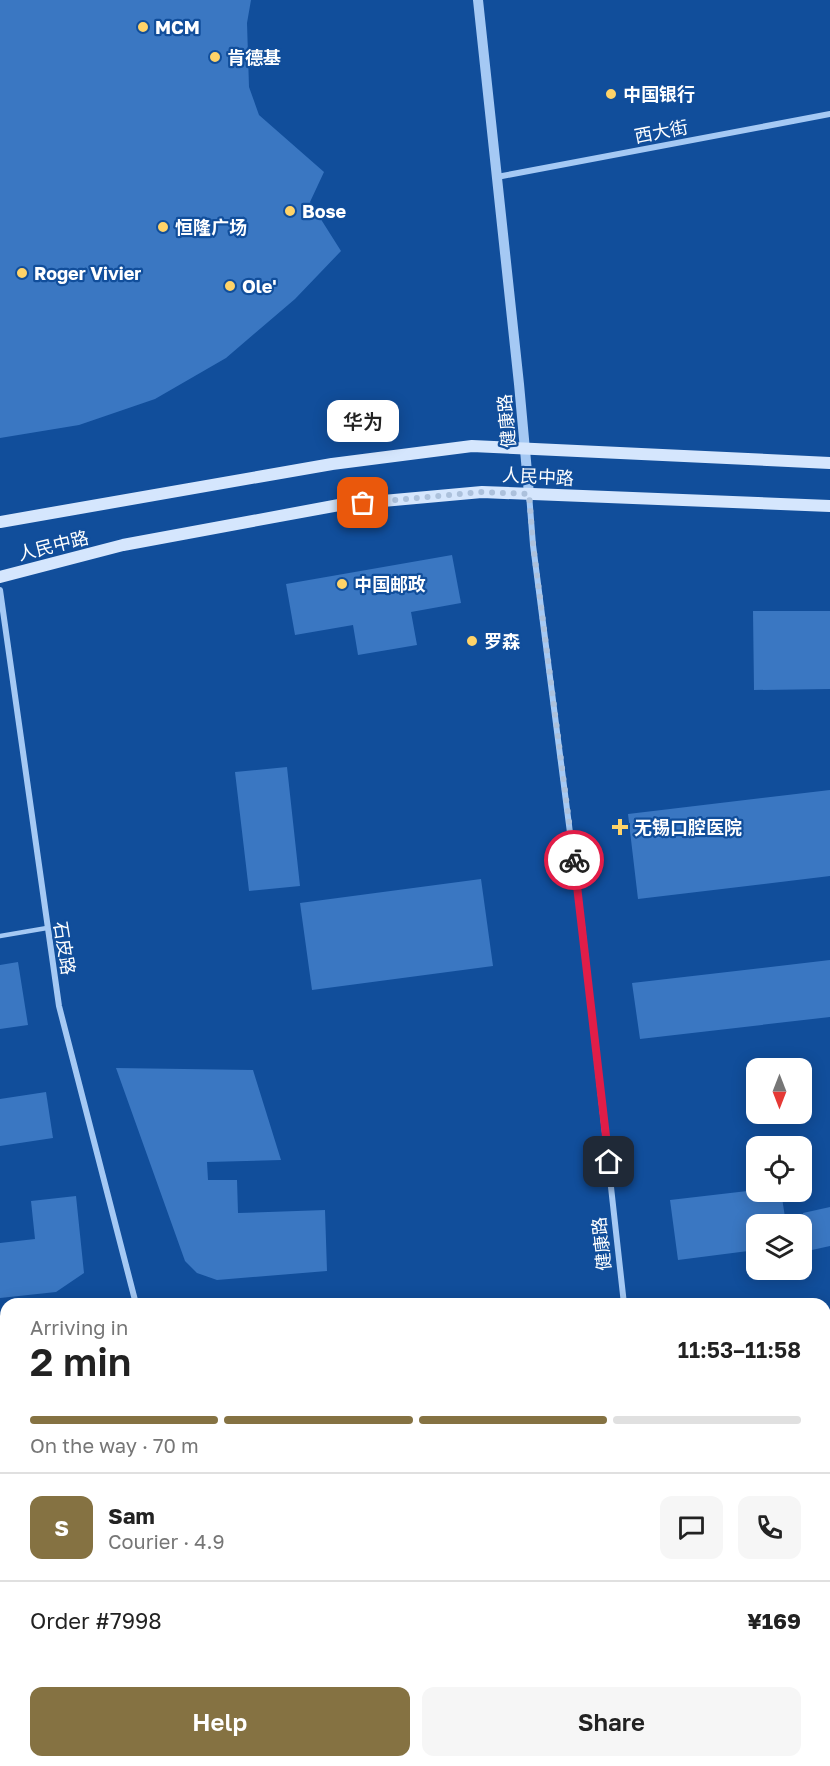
<!DOCTYPE html>
<meta charset="utf-8">
<style>
body{margin:0;font-family:"Golos Text","Noto Sans SC",sans-serif;background:#f6f6f6;color:#222;height:100vh;display:flex;flex-direction:column;font-size:22px;white-space:nowrap}
*{box-sizing:border-box;margin:0}
p{font-size:20px;color:#767676}
.icon{flex:none;width:33px;height:33px;fill:none;stroke:currentColor;stroke-width:2;stroke-linecap:round;stroke-linejoin:round}
.map{position:relative;flex:1;overflow:hidden}
.sheet{position:absolute;left:0px;top:1298px;width:831px;height:470px;display:flex;flex-direction:column;background:#fff;border-radius:18px 18px 0 0;box-shadow:0 3px 15px #0003}
.sheet>*{flex:none}
.needle{width:39px;rotate:180deg}
.buttons{position:absolute;left:746px;top:1058px;display:grid;gap:12px}
.buttons a{display:grid;place-items:center;width:66px;height:66px;border-radius:12px;background:#fff;box-shadow:0 3px 15px #0003;font-size:30px}
.pin{position:absolute;display:grid;place-items:center;width:51px;height:51px;color:#fff;margin:-26px;border-radius:12px;box-shadow:0 3px 9px #0006}
.courier{position:absolute;display:grid;place-items:center;width:60px;height:60px;margin:-30px;border:4px solid #e11d48;border-radius:50%;background:#fff;color:#222;box-shadow:0 2px 8px #0007}
.bubble{position:absolute;height:42px;border-radius:12px;background:#fff;box-shadow:0 3px 15px #0003;font-size:20px;font-weight:600;line-height:42px;text-align:center}
.headline em{font-style:normal;font-weight:600}
.headline div{display:flex;flex-direction:column-reverse}
.headline{display:flex;align-items:center;justify-content:space-between;height:102px;padding:0 30px}
h1{font-size:39px;font-weight:600;line-height:45px}
.bar{display:grid;grid-template-columns:repeat(4,1fr);gap:9px 6px;align-content:center;height:72px;padding:0 30px}
.bar i{height:8px;border-radius:4px;background:#e0e0e0}
.bar .on{background:#857242}
.bar p{grid-column:span 4}
.line{display:flex;align-items:center;gap:15px;padding:0 30px;border-top:2px solid #e0e0e0}
.line div{flex:1}
.round{display:grid;place-items:center;flex:none;width:63px;height:63px;border-radius:12px;background:#f6f6f6}
.cta{display:flex;gap:12px;margin-top:auto;padding:12px 30px}
.cta a{flex:1;height:69px;border-radius:12px;background:#857242;color:#fff;font-size:24px;font-weight:600;line-height:69px;text-align:center}
.cta a+a{background:#f6f6f6;color:#222}
.map>svg:first-child{display:block}
.green{fill:#2468b9}
.building{fill:#3a77c2}
.lines{fill:none;stroke-linecap:round;stroke-linejoin:round}
.service{stroke:#a5c9f4;stroke-width:4.5}
.pedestrian{stroke:#a5c9f4;stroke-width:5}
.minor{stroke:#a5c9f4;stroke-width:6}
.tertiary{stroke:#a5c9f4;stroke-width:10}
.secondary{stroke:#d5e6fd;stroke-width:12}
.done{stroke:#acc1dc;stroke-width:6;stroke-dasharray:0 10.8}
.route{stroke:#e11d48;stroke-width:8}
.poi-dot{fill:#ffd368;stroke:#114e9b;stroke-width:2}
.labels{text-anchor:middle;dominant-baseline:central;stroke-width:4.5;stroke-linejoin:round;paint-order:stroke}
.poi-label{font-size:18px;font-weight:bold;fill:#fff;stroke:#114e9b;text-anchor:start}
.street-label{font-size:18px;fill:#fff;stroke:#114e9b}
</style>
<div class="map">
<svg width="830" height="1766" viewBox="0 0 830 1766">
<rect width="100%" height="100%" fill="#114e9b"/>
<path class="green" d="M6 1726V1761H120L121 1766H0V1727Z"/>
<path class="building" d="M0 0H251L247 23 249 87 259 115 324 172 310 202 341 251 295 299 226 358 155 399 79 425 0 438Z
M452 555 461 603 411 612 417 645 358 655 353 625 295 635 286 584Z
M753 611H830V689L754 690Z
M287 767 300 886 249 891 235 772Z
M830 790V876L638 899 628 814Z
M481 879 493 966 312 990 300 903Z
M830 960V1017L640 1039 632 983Z
M18 962 28 1025 0 1029V965Z
M116 1068 253 1070 281 1160 207 1162 208 1180H237L238 1213 325 1210 327 1271 217 1280 197 1273 185 1261Z
M46 1092 53 1138 0 1146V1099Z
M756 1190 781 1191 786 1224H756V1250L678 1260 670 1200Z
M76 1196 84 1273 56 1292 0 1298V1243L35 1239 31 1201Z
M830 1207V1246L812 1250 803 1213Z
M152 1761H242L243 1766H153Z"/>
<g class="lines">
<path class="service" d="M0 936 47 928"/>
<path class="pedestrian" d="M0 1583 6 1582
M306 1761 307 1766"/>
<path class="minor" d="M497 177 830 114
M529 494 533 545 582 926 624 1304
M0 590 59 1006 136 1304"/>
<path class="tertiary" d="M478 0 519 384 529 494
M825 1339 830 1337
M0 1359 6 1358"/>
<path class="secondary" d="M0 522 332 464 472 446 830 463
M0 577 123 545 339 505 482 492 830 506"/>
</g>
<g class="lines">
<path class="done" d="M363 503 482 492 529 494 533 544 574 860"/>
<path class="route" d="M574 860 609 1162"/>
</g>
<g class="poi-dot">
<circle cx="143" cy="27" r="6"/>
<circle cx="215" cy="57" r="6"/>
<circle cx="611" cy="94" r="6"/>
<circle cx="290" cy="211" r="6"/>
<circle cx="163" cy="227" r="6"/>
<circle cx="22" cy="273" r="6"/>
<circle cx="230" cy="286" r="6"/>
<circle cx="342" cy="584" r="6"/>
<circle cx="472" cy="641" r="6"/>
<path d="M617 818h6v6h6v6h-6v6h-6v-6h-6v-6h6z"/>
</g>
<g class="labels">
<g class="poi-label">
<text x="155" y="27">MCM</text>
<text x="227" y="57">肯德基</text>
<text x="623" y="94">中国银行</text>
<text x="302" y="211">Bose</text>
<text x="175" y="227">恒隆广场</text>
<text x="34" y="273">Roger Vivier</text>
<text x="242" y="286">Ole'</text>
<text x="354" y="584">中国邮政</text>
<text x="484" y="641">罗森</text>
<text x="634" y="827">无锡口腔医院</text>
</g>
<g class="street-label">
<text transform="translate(661 131) rotate(-11)">西大街</text>
<text transform="translate(506 421) rotate(-95)">健康路</text>
<text transform="translate(538 476) rotate(3)">人民中路</text>
<text transform="translate(53 545) rotate(-14)">人民中路</text>
<text transform="translate(65 948) rotate(81)">石皮路</text>
<text transform="translate(601 1244) rotate(-96)">健康路</text>
</g>
</g>
</svg>
<div class="buttons">
<a><svg class="needle" viewBox="-14 -14 28 28"><path d="M0-13l5 13h-10z" fill="#e53935"/><path d="M0 13l5-13h-10z" fill="#767676"/></svg></a>
<a><svg class="icon" aria-label="locate" viewBox="0 0 24 24"><circle cx="12" cy="12" r="6"/><path d="M12 2v4M12 18v4M2 12h4M18 12h4"/></svg></a>
<a><svg class="icon" aria-label="layers" viewBox="0 0 24 24"><path d="M12 4l9 5-9 5-9-5zM3 14l9 5 9-5"/></svg></a>
</div>
<div class="pin" style="left:363px;top:503px;background:#ea580c"><svg class="icon" aria-label="bag" viewBox="0 0 24 24"><path d="M5 8h14l-1 12H6zM9 8a3 3 0 0 1 6 0"/></svg></div>
<div class="pin" style="left:609px;top:1162px;background:#1f2937"><svg class="icon" aria-label="home" viewBox="0 0 24 24"><path d="M3 11l9-7 9 7M6 9v11h12V9"/></svg></div>
<div class="courier" style="left:574px;top:860px"><svg class="icon" aria-label="bike" viewBox="0 0 24 24"><circle cx="6" cy="16" r="4"/><circle cx="18" cy="16" r="4"/><path d="M6 16l4-8h5l3 8M10 8l3 8H6M13 5h3"/></svg></div>
<div class="bubble" style="left:327px;top:400px;width:72px">华为</div>
<section class="sheet">
<div class="headline"><div><h1>2 min</h1><p>Arriving in</p></div><em>11:53–11:58</em></div>
<div class="bar"><i class="on"></i><i class="on"></i><i class="on"></i><i></i><p>On the way · 70 m</p></div>
<div class="line" style="height:108px"><b class="round" style="background:#857242;color:#fff">S</b><div><b>Sam</b><p>Courier · 4.9</p></div><a class="round"><svg class="icon" aria-label="chat" viewBox="0 0 24 24"><path d="M4 5h16v11H9l-5 4z"/></svg></a><a class="round"><svg class="icon" aria-label="phone" viewBox="0 0 24 24"><path d="M5 4h4l2 5-3 2q2 4 5 5l2-3 5 2v4C11 20 4 13 5 4z"/></svg></a></div>
<div class="line" style="height:78px"><div>Order #7998</div><b>¥169</b></div>
<div class="cta"><a>Help</a><a>Share</a></div>
</section>
</div>
